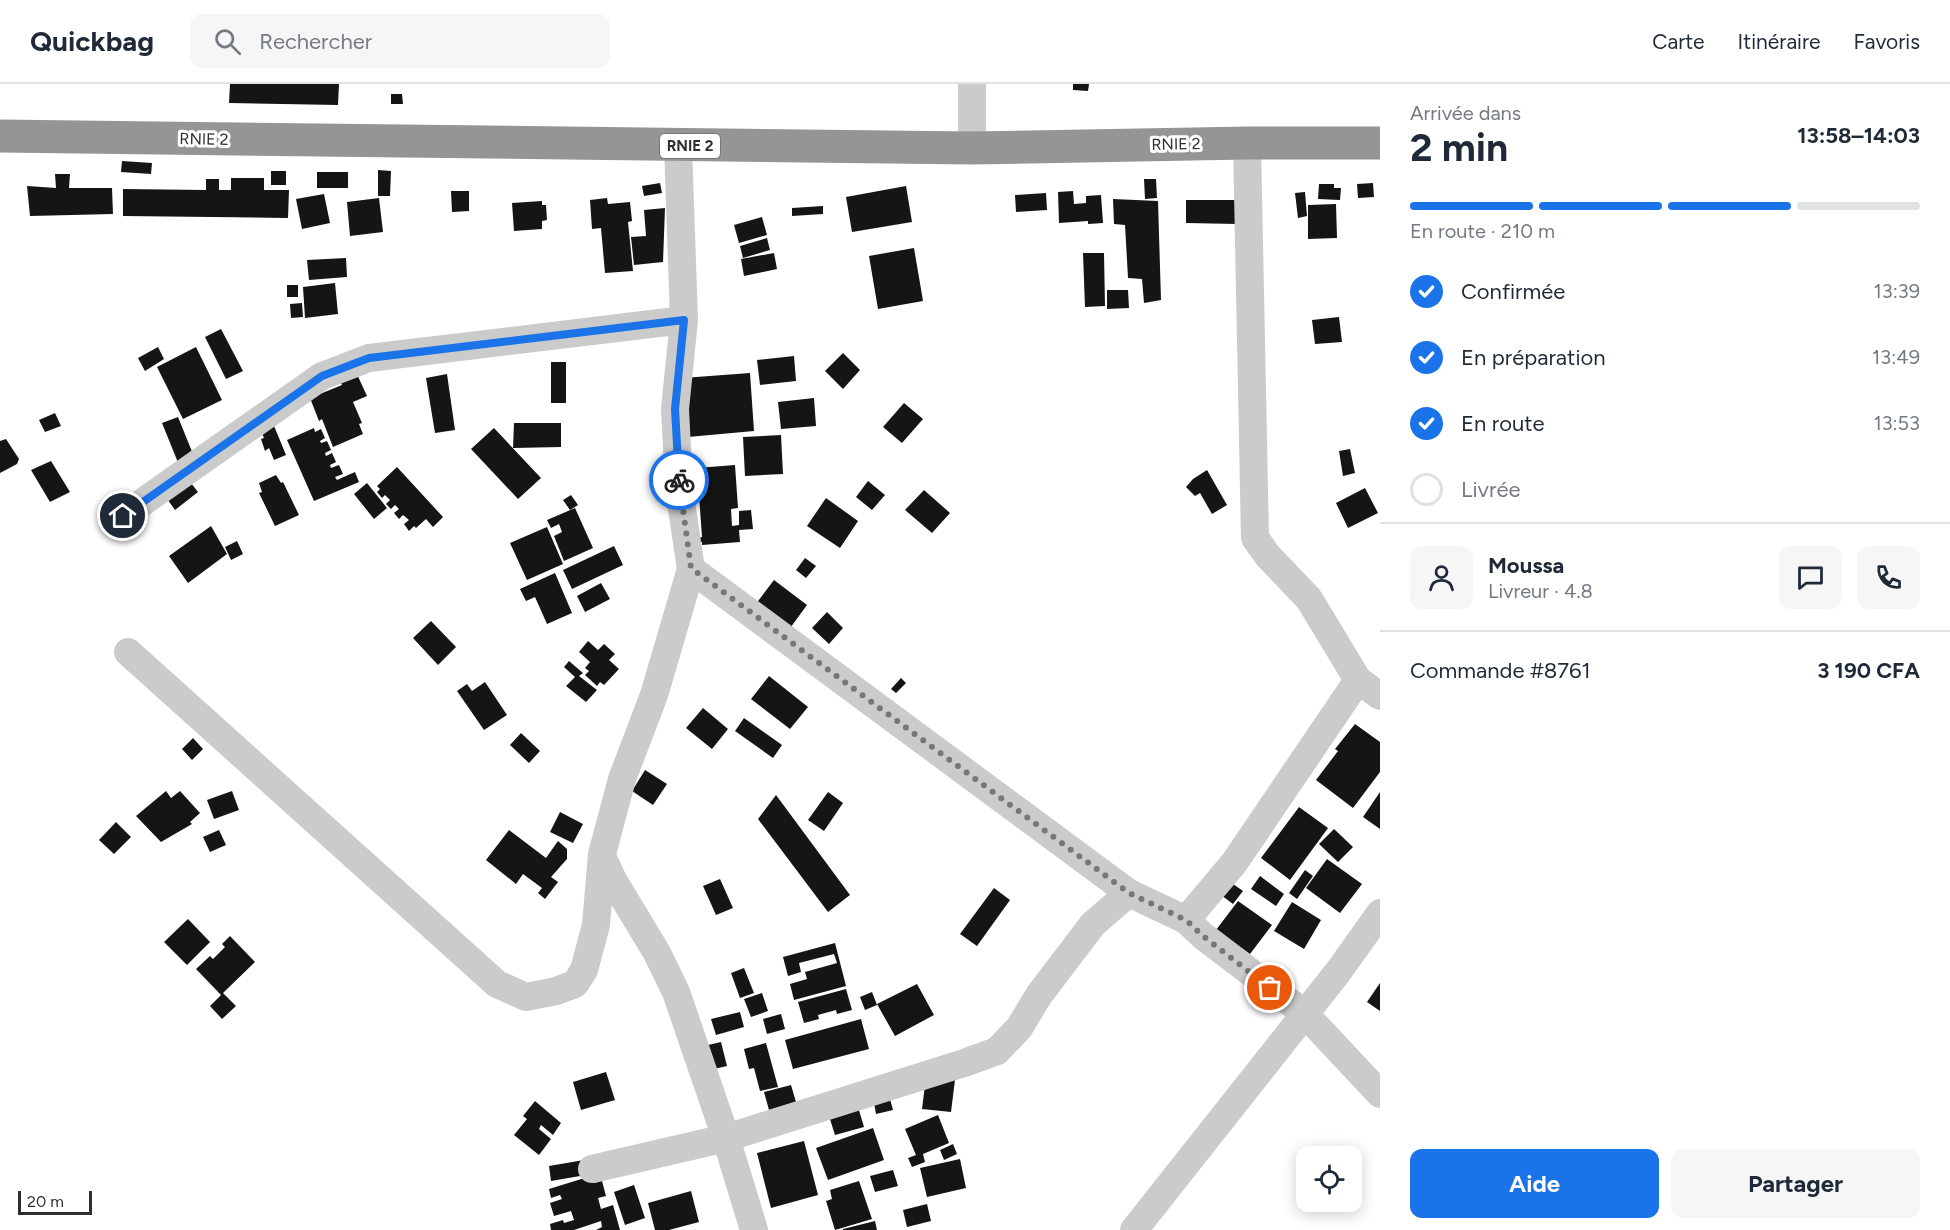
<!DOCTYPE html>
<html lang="fr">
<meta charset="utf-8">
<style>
body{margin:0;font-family:Figtree,sans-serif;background:#f6f6f7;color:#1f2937;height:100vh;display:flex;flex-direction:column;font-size:22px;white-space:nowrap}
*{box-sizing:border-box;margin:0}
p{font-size:20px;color:#747a83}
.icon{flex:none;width:33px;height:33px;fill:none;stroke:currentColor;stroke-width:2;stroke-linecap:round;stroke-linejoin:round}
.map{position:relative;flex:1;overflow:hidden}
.drawer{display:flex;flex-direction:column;background:#fff;width:570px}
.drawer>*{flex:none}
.tools{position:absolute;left:1296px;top:1062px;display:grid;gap:12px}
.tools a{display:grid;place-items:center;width:66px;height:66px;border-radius:12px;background:#fff;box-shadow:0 3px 15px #0003;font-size:30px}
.scale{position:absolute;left:18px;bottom:15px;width:74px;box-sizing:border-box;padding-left:6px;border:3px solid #2e2e2e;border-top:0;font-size:16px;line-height:21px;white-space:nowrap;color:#2e2e2e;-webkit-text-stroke:4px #fff;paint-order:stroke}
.pin{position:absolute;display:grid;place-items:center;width:51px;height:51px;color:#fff;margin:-26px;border:3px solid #fff;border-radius:50%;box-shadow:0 2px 6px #0007}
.courier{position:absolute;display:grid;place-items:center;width:60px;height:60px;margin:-30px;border:4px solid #1a73e8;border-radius:50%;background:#fff;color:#222;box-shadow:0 2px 8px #0007}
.head em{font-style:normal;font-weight:700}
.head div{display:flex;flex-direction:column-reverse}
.head{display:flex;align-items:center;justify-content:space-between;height:102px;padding:0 30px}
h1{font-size:39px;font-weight:700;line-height:45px}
.bar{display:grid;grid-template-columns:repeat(4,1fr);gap:9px 6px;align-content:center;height:72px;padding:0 30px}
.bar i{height:8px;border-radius:4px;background:#e0e1e3}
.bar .active{background:#1a73e8}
.bar p{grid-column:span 4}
.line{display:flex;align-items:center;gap:15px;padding:0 30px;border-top:2px solid #e0e1e3}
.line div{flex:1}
.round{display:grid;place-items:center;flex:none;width:63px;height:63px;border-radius:12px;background:#f6f6f7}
ol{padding:0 30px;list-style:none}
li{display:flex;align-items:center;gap:18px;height:66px}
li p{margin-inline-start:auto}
li .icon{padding:6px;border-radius:50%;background:#1a73e8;color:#fff;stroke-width:4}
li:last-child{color:#747a83}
li i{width:33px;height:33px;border:3px solid #e0e1e3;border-radius:50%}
.action{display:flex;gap:12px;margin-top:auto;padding:12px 30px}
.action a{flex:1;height:69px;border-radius:12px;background:#1a73e8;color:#fff;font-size:24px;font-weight:700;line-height:69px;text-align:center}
.action a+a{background:#f6f6f7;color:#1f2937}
header{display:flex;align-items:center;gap:36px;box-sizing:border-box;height:84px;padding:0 30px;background:#fff;border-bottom:2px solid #e0e1e3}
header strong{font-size:28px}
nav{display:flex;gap:33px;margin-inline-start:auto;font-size:21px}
.search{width:420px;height:54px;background:#f6f6f7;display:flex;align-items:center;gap:15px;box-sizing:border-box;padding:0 21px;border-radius:12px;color:#747a83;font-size:22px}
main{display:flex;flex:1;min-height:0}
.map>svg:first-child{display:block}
.building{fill:#151515}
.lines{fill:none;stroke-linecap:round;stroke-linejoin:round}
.minor{stroke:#cbcbcb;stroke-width:28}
.highway{stroke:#959595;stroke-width:33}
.done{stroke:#777;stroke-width:6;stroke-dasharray:0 10.8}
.route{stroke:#1a73e8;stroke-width:8}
.labels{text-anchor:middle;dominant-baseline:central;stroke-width:6;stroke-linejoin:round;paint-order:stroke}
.shield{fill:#fff;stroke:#6d6d6d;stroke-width:1.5}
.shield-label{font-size:15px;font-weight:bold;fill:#2e2e2e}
.street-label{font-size:16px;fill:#2e2e2e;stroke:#fff}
</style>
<header>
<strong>Quickbag</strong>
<div class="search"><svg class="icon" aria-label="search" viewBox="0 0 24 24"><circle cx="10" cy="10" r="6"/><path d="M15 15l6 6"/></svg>Rechercher</div>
<nav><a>Carte</a><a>Itinéraire</a><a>Favoris</a></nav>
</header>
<main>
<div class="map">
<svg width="1380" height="1146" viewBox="0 0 1380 1146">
<rect width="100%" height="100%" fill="#fff"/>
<path class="building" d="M230 0H339L338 21 229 19Z
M1073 0H1089L1088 7 1073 6Z
M391 10H402L403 20H391Z
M122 77 152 79 151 90 121 88Z
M378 86 391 87 390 112H378Z
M271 87H286V101H271Z
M317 88H348V104H317Z
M55 90H70L69 104H112L113 130 30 132 27 102 56 104Z
M231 94H264V106H289L288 134 123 132V105L206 106V95H219V106H231Z
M1144 95H1156L1157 114 1145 115Z
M660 99 662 109 644 112 642 102Z
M1373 99 1374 113 1358 114 1357 100Z
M1319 100H1334V104H1341L1340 116 1318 115Z
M906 102 912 138 852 148 846 113Z
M451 107H469V127L452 128Z
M1073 107 1074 120 1086 119V112L1101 111 1103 139 1088 140V137L1059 139 1058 108Z
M1305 108 1307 132 1298 134 1295 109Z
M1046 109 1047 126 1016 128 1015 111Z
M324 110 330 139 302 145 296 115Z
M379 114 383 148 350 152 347 118Z
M607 114 608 120 630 118 632 137 628 138 633 187 605 189 601 144 592 145 590 116Z
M1113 115 1158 117 1161 216 1144 219 1142 195 1128 194 1125 141 1114 140Z
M1186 116H1238V140L1186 139Z
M542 117V121H546L547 136 542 137V145L514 147 512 119Z
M1336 120 1337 154 1308 155V121Z
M823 122V130L792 132V124Z
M665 124 663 178 634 181 631 153 646 152 644 126Z
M762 133 767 151 739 159 734 141Z
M767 154 770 166 743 174 740 162Z
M914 164 923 217 878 225 869 172Z
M774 169 777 185 744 192 741 175Z
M1083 169H1104L1105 222 1085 223Z
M346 174 347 193 309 196 307 176Z
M335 199 338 230 305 234 303 203Z
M287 201H298V213H287Z
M1107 206H1128L1129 224 1107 225Z
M302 219 303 233 291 234 290 220Z
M1339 233 1342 258 1315 260 1312 236Z
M221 245 243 287 226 295 205 253Z
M158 263 164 275 145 287 138 274Z
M196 263 222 316 183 335 157 283Z
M843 269 860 286 843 305 825 287Z
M794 272 796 297 760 301 757 276Z
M551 278H566V319H551Z
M356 288 367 312 353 318 362 339 359 340 363 350 333 363 322 335 319 337 310 314 342 301 339 295Z
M750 289 754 347 688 353 683 294Z
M447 290 455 346 435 349 426 294Z
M814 314 816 342 781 345 778 318Z
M904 319 923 335 902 359 883 343Z
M55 329 61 342 45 348 39 336Z
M178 333 195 375 179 381 162 339Z
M272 337 286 371 274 376 269 364 265 367 261 355 264 354 259 342Z
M514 339H561V363L513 364Z
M314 344 315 348 321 345 325 354 320 357 321 359 327 357 331 366 325 369 326 372 332 369 336 378 330 381 331 384 339 381 343 390 335 393 337 396 355 388 359 398 314 417 287 356Z
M494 344 541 394 518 415 471 365Z
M781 351 783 390 745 392 743 353Z
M6 355 19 375 17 380 0 389V357Z
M1350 365 1355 389 1343 392 1339 367Z
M51 377 70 408 50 418 31 386Z
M735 381 738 424 731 425 732 442 739 441V427L751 426 753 445 739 446 740 458 702 461V458H692L698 454 702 453 697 384Z
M397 383 443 433 433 443 426 435 416 444 414 442 409 447 404 440 409 436 403 431 399 435 394 429 399 425 395 421 391 425 386 420 390 416 385 411 382 414 377 408 380 405 377 402Z
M1207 386 1227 421 1212 430 1200 409 1195 412 1186 403 1193 395Z
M276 391 281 399 283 398 299 431 275 442 259 409 262 408 259 399Z
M187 394 198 408 175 426 165 412Z
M868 397 885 411 872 426 856 413Z
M367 399 387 424 374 435 354 410Z
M1365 404 1378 429 1348 444 1336 419Z
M924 406 950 429 932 449 905 426Z
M571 411 578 421 570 426 563 416Z
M826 414 858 437 840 464 807 442Z
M575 424 593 464 564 477 554 452 562 448 559 440 551 444 547 436Z
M211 442 227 470 188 499 169 472Z
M547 443 563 480 527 496 510 459Z
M237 457 243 470 231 476 225 463Z
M614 462 623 481 572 505 563 486Z
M805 474 816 482 806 494 796 486Z
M555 489 572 529 547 540 535 513 526 517 520 505Z
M774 496 807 521 785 551 752 525Z
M601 499 610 515 585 528 577 512Z
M827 528 843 544 829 560 812 544Z
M431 537 456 563 438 581 413 554Z
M588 557 598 566 604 560 615 570 609 576 619 585 604 601 600 598 597 602 585 591 589 587 585 584 590 578 579 568Z
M569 577 583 589 579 592 597 606 586 618 566 602 575 593 564 583Z
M769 592 808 623 790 645 751 615Z
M901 594 906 599 896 609 891 605Z
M485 598 507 631 484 646 457 607 467 600 472 607Z
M703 624 728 645 712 665 686 644Z
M744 634 782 661 773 674 735 647Z
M1355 640 1380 658V688L1353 724 1316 696 1338 667 1335 665Z
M521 649 540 667 529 679 510 661Z
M193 654 203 665 192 676 182 665Z
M645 686 667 700 653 721 632 707Z
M166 707 171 714 180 707 200 729 190 738 192 740 161 758 136 732Z
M232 707 239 726 214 735 207 716Z
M828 708 843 719 824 747 808 736Z
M1380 708V745L1363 733Z
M776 711 850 811 828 828 758 735Z
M1299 723 1328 744 1290 796 1261 774Z
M560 728 583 740 573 759 550 748Z
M116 738 131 753 114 770 99 756Z
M1334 745 1353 763 1338 778 1319 760Z
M219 746 226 761 210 768 203 753Z
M509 746 546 774 558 757 567 765V775L551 793 558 798 545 815 538 809 542 804 523 790 516 800 486 776Z
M1327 775 1362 800 1340 829 1306 804Z
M1305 786 1313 792 1297 815 1289 809Z
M1260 792 1284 810 1276 822 1251 805Z
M720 795 733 824 716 831 703 802Z
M1226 795 1243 807 1233 820 1217 808Z
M994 804 1010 816 977 862 960 850Z
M1238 817 1272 841 1250 870 1216 846Z
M1292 818 1321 836 1304 865 1274 847Z
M188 835 210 858 187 881 164 858Z
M230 852 255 878 223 909 236 922 222 935 210 922 221 911 196 885 210 872 213 875 225 863 222 860Z
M835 859 846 902 794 916 790 900 807 895 805 888 837 879 834 870 799 879 801 888 788 892 783 873Z
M744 884 754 909 740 914 731 889Z
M1380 899V927L1367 918Z
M917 900 934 931 895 952 877 920Z
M846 905 852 926 837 930 836 926 818 931 819 935 804 939 798 918Z
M872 908 877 921 865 926 860 913Z
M762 909 768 927 751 933 744 915Z
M740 928 744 943 716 951 711 935Z
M781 930 785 945 767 950 763 935Z
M861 935 869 965 793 985 785 956Z
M721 958 727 982 714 985 708 961Z
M766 959 778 1003 760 1007 754 984 749 985 744 965Z
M606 988 615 1016 581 1026 573 998Z
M926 993 955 996 951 1028 922 1025Z
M791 1001 796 1018 769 1026 764 1008Z
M890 1015 893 1026 876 1030 874 1019Z
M535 1017 561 1039 553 1051 541 1041 539 1045 551 1055 539 1071 514 1051 527 1035 523 1032Z
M858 1023 864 1043 835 1051 829 1032Z
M938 1031 949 1059 923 1070 925 1078 912 1083 908 1074 916 1071 905 1045Z
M873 1044 884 1076 828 1096 816 1064Z
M804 1057 818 1111 771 1124 757 1069Z
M953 1060 957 1070 944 1076 940 1066Z
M960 1075 966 1104 927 1113 920 1084Z
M584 1076 586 1091 551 1097 549 1082Z
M893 1086 898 1102 875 1108 870 1092Z
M591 1092 594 1099 602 1097 606 1112 598 1114 601 1125 613 1121 620 1146H596L602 1143 601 1137 574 1146H551L550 1140 563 1136 564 1139 574 1136 571 1127 554 1132 550 1119 562 1115 560 1111 551 1114 549 1105Z
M859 1097 872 1135 835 1146 826 1117 832 1115 830 1106Z
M634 1101 645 1134 625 1141 614 1108Z
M691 1107 699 1138 669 1146H655L648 1119Z
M927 1120 931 1137 907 1143 903 1126Z
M875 1137 877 1146H843V1145Z"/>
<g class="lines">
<path class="minor" d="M1247 59 1255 454 1268 472 1309 515 1358 596 1380 612
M972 64V0
M123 432 322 292 369 274 684 236
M691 485 1129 809 1186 836 1203 852 1304 929 1380 1010
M128 568 497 900 526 913 556 907 575 900 584 886 596 841 602 770 622 695 654 611 691 485 679 405 675 325 684 236 678 62
M602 772 613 796 657 869 676 908 726 1054 754 1146
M1186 836 1234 779 1358 596
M592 1085 726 1054 964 979 997 967 1019 944 1039 911 1093 840 1129 809
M1134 1146 1338 888 1380 829"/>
<path class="highway" d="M0 52 972 64 1247 59H1380"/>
</g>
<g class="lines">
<path class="done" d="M679 396 691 484 1129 809 1186 836 1203 852 1270 904"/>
<path class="route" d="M123 432 322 292 369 274 684 236 675 325 679 396"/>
</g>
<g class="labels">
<rect class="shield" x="660" y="50" width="60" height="24" rx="4.5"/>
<g class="shield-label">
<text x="690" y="62">RNIE 2</text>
</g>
<g class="street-label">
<text transform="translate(204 55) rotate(1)">RNIE 2</text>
<text transform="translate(1176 60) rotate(-1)">RNIE 2</text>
</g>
</g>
</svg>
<div class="tools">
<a><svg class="icon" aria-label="locate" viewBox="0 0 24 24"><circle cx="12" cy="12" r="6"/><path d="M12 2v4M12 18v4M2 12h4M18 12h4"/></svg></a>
</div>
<div class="scale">20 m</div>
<div class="pin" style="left:1270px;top:904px;background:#ea580c"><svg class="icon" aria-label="bag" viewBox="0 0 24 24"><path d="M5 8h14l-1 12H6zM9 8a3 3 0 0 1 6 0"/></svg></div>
<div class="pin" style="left:123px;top:432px;background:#1f2937"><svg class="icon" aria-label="home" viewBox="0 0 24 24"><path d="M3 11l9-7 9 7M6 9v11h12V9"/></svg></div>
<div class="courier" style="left:679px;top:396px"><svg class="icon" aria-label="bike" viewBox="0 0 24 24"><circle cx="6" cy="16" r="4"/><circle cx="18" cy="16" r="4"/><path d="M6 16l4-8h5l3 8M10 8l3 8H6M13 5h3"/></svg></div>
</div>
<section class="drawer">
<div class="head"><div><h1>2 min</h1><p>Arrivée dans</p></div><em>13:58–14:03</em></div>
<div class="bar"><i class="active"></i><i class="active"></i><i class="active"></i><i></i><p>En route · 210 m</p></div>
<ol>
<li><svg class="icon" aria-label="check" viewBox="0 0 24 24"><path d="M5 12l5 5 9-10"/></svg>Confirmée<p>13:39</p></li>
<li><svg class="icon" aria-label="check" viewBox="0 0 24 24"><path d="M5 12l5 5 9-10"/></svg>En préparation<p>13:49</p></li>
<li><svg class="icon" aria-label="check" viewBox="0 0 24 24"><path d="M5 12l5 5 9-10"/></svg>En route<p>13:53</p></li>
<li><i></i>Livrée</li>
</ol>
<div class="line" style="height:108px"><a class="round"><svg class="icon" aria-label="person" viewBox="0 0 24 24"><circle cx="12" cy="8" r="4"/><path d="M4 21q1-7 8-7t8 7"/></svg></a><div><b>Moussa</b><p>Livreur · 4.8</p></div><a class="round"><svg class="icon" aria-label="chat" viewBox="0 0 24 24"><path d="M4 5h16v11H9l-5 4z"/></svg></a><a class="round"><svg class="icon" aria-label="phone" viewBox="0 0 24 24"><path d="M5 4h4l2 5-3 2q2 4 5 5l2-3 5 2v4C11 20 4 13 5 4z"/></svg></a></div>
<div class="line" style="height:78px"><div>Commande #8761</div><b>3 190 CFA</b></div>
<div class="action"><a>Aide</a><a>Partager</a></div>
</section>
</main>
